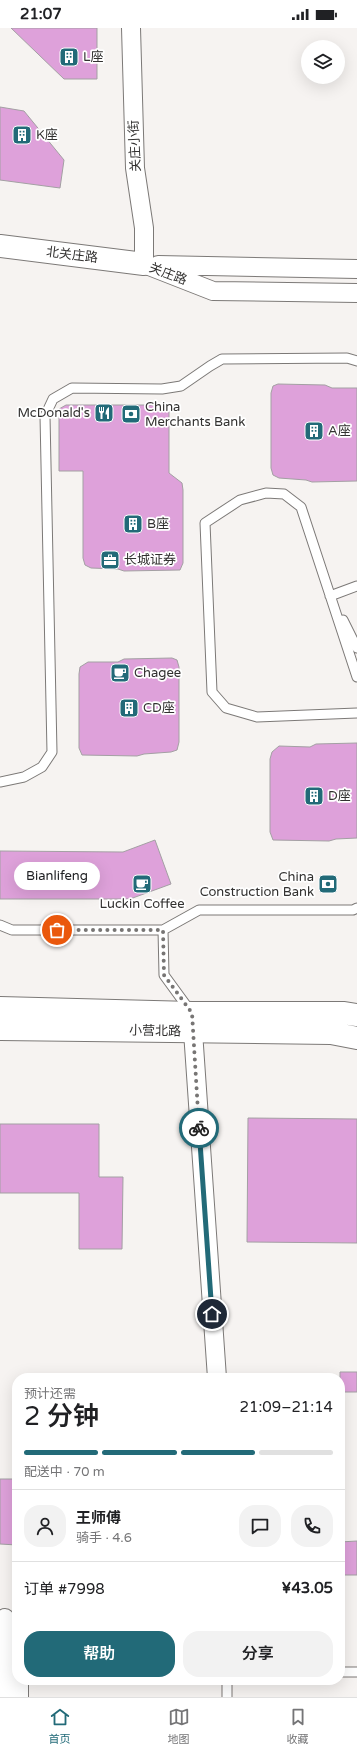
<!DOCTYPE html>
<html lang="zh">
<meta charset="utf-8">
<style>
body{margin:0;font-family:"Varela Round","Noto Sans SC",sans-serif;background:#f2f2f2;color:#202124;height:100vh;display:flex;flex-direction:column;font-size:15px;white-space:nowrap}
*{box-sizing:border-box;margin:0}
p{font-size:13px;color:#757577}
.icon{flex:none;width:22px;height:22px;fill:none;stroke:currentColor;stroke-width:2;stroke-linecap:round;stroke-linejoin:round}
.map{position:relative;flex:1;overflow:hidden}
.panel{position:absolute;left:12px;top:1345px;width:333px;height:312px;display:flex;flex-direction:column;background:#fff;border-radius:16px;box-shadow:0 4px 16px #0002}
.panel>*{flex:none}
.buttons{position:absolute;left:301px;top:12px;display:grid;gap:8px}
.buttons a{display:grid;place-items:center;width:44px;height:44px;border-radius:50%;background:#fff;box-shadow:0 4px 16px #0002;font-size:20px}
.pin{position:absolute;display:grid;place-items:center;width:34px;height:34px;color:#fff;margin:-17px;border:2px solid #fff;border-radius:50%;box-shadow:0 1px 4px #0007}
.courier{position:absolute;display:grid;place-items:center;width:40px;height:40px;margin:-20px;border:3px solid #226a78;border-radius:50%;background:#fff;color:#222;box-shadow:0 1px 5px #0007}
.bubble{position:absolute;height:28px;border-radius:14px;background:#fff;box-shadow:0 4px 16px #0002;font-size:13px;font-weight:600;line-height:28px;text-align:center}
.head em{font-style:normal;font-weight:600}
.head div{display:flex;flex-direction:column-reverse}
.head{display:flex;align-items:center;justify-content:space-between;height:68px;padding:0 12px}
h1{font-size:26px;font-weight:600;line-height:30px}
.bar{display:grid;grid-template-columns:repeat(4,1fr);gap:6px 4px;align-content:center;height:48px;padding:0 12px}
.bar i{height:5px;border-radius:3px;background:#e0e0e0}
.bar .current{background:#226a78}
.bar p{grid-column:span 4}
.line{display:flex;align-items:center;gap:10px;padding:0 12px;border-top:1px solid #e0e0e0}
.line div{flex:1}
.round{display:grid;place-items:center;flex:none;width:42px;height:42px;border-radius:16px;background:#f2f2f2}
.button{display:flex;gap:8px;margin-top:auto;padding:8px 12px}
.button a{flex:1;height:46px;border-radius:16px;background:#226a78;color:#fff;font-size:16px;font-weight:600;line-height:46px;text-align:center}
.button a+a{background:#f2f2f2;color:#202124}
.status{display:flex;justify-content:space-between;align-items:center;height:28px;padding:0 20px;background:#fff;direction:ltr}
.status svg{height:11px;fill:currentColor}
.menu{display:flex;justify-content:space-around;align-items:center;height:56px;border-top:1px solid #e0e0e0;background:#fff;font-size:11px;color:#757577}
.menu a{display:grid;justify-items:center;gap:2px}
.menu .current{color:#226a78}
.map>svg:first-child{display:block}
.building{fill:#dea1da;stroke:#a3a0a3}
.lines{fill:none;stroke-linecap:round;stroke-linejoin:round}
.service-casing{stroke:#7c7977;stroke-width:11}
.minor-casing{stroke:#7c7977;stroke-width:20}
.tertiary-casing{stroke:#7c7977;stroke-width:24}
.service{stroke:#fff;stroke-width:9}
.minor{stroke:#fff;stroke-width:18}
.tertiary{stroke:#fff;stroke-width:22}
.done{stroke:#777574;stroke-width:4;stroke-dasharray:0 7.2}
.route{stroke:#226a78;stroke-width:5}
.labels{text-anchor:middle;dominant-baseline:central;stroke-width:3.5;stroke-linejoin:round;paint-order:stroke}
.poi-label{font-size:13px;fill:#323130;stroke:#fff;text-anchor:start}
.street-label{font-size:13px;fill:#323130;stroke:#fff}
</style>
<div class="status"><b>21:07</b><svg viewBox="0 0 49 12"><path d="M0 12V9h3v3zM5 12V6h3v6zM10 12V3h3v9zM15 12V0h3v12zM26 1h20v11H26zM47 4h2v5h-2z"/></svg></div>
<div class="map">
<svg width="357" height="1669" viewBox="0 0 357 1669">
<rect width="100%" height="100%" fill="#f6f3f1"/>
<path class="building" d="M11 0H97V51H64Z
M0 79 24 83 64 132 60 160 0 152Z
M278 356 325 357 332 360H357V453L312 454 306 452 279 450 273 447 271 440V365L273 358Z
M66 377H169V445L182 455 183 462V535L180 542 124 543 118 541 91 540 85 537 83 530V443H59V381Z
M172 630 177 632 179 639V714L177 722 171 724 144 726 137 728 82 727 79 720V646L80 639 88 634H118L124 631Z
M357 715V810L336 811 329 813 273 812 270 804V731L272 724 279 718 310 719 316 716Z
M155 812 171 856 130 871H0V823L123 824Z
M248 1090 357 1091V1215L247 1214Z
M0 1096H99V1149H123L122 1221H79V1165H0Z
M340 1344H357V1364H340Z
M0 1451H17V1517L0 1516Z
M357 1513V1547H340V1514Z"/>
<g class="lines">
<defs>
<path id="service" d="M330 568 357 558
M343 592 357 620
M357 649 301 479 284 466 266 465 240 472 205 495 212 664 226 680 257 689 357 685
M0 754 24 749 42 739 52 724 45 388 53 371 72 360 162 361 181 358 210 338 222 331 347 330 357 333
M0 897 12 902H163L199 882H353L357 880
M163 902 164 947 191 984
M340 1644H357
M227 1669V1652"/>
<path id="minor" d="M131 0 135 140 144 200V236
M144 236 213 263 357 265
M158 237 357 241
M192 989 217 1350
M5 1590V1669
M19 1652V1669"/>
<path id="tertiary" d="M0 218 144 236
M0 980 192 985H343L357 987
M0 1001 331 1005 357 1010"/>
</defs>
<use href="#service" class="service-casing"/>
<use href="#minor" class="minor-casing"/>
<use href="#tertiary" class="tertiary-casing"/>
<use href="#service" class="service"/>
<use href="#minor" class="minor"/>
<use href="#tertiary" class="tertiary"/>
</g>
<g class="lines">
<path class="done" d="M57 902H163L164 947 192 985 199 1100"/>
<path class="route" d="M199 1100 212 1286"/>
</g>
<defs>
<symbol id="building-square" viewBox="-11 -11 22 22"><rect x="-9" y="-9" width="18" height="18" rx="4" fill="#226a78" stroke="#fff"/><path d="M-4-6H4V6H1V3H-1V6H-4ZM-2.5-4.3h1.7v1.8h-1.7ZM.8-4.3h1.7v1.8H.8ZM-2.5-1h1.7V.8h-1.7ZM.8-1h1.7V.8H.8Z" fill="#fff"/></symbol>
<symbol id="restaurant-square" viewBox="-11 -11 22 22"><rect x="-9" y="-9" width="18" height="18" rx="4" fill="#226a78" stroke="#fff"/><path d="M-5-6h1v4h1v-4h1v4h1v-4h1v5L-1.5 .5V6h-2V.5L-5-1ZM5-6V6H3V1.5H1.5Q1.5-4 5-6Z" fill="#fff"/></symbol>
<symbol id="bank-square" viewBox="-11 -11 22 22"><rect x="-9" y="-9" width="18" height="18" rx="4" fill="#226a78" stroke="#fff"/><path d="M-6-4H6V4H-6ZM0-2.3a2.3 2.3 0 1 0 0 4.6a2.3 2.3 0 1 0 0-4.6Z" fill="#fff"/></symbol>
<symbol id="office-square" viewBox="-11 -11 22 22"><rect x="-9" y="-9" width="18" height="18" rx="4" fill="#226a78" stroke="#fff"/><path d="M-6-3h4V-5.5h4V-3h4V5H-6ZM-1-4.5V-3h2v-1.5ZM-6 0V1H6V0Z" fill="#fff"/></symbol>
<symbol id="cafe-square" viewBox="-11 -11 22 22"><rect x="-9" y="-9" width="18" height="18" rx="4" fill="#226a78" stroke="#fff"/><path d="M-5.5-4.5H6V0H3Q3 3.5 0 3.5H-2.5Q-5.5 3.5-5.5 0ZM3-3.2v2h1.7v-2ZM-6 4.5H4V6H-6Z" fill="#fff"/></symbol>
</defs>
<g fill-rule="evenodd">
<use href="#building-square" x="58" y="18" width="22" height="22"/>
<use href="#building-square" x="11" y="96" width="22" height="22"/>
<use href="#restaurant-square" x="93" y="374" width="22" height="22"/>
<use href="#bank-square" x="120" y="375" width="22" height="22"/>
<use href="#building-square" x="303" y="392" width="22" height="22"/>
<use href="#building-square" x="122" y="485" width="22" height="22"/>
<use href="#office-square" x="99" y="521" width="22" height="22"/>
<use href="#cafe-square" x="109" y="634" width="22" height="22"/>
<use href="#building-square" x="118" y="669" width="22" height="22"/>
<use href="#building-square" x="303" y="757" width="22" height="22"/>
<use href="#cafe-square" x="131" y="845" width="22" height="22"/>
<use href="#bank-square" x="317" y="845" width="22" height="22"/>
</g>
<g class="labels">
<g class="poi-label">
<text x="83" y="29">L座</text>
<text x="36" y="107">K座</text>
<text x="145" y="379">China<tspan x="145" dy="15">Merchants Bank</tspan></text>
<text x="90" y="385" text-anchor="end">McDonald's</text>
<text x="328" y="403">A座</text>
<text x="147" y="496">B座</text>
<text x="124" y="532">长城证券</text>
<text x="134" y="645">Chagee</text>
<text x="143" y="680">CD座</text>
<text x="328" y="768">D座</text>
<text x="314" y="849" text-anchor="end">China<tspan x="314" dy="15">Construction Bank</tspan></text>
<text x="142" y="876" text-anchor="middle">Luckin Coffee</text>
</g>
<g class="street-label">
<text transform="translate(135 118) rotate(-93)">关庄小街</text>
<text transform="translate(72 227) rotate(7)">北关庄路</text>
<text transform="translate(168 246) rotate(21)">关庄路</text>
<text transform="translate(155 1003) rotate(1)">小营北路</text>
</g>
</g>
</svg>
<div class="buttons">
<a><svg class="icon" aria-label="layers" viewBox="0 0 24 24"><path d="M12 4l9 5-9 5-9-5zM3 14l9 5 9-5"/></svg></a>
</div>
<div class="pin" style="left:57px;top:902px;background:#ea580c"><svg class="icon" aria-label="bag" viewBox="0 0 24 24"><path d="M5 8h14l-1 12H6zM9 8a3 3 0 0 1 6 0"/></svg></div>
<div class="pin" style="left:212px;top:1286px;background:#1f2937"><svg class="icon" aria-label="home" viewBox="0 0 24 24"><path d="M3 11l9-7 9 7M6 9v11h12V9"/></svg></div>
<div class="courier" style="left:199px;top:1100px"><svg class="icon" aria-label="bike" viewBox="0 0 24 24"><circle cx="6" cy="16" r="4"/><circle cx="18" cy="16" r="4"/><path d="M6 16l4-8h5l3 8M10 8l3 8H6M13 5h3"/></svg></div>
<div class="bubble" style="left:14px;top:834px;width:86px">Bianlifeng</div>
<section class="panel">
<div class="head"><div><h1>2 分钟</h1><p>预计还需</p></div><em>21:09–21:14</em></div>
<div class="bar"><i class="current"></i><i class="current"></i><i class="current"></i><i></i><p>配送中 · 70 m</p></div>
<div class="line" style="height:72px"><a class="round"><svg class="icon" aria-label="person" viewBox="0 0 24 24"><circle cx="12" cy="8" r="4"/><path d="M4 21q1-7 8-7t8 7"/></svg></a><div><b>王师傅</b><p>骑手 · 4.6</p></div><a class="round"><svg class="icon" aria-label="chat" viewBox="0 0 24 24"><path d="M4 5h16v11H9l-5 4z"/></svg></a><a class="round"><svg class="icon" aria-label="phone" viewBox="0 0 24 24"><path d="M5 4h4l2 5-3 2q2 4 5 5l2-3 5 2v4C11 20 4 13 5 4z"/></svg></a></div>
<div class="line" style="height:52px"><div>订单 #7998</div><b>¥43.05</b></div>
<div class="button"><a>帮助</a><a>分享</a></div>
</section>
</div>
<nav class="menu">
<a class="current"><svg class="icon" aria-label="home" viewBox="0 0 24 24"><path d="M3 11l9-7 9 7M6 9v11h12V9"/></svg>首页</a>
<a><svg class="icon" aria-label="map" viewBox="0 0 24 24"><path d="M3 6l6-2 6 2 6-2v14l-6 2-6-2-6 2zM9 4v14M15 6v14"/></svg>地图</a>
<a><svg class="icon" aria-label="saved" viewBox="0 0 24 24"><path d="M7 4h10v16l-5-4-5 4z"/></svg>收藏</a>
</nav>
